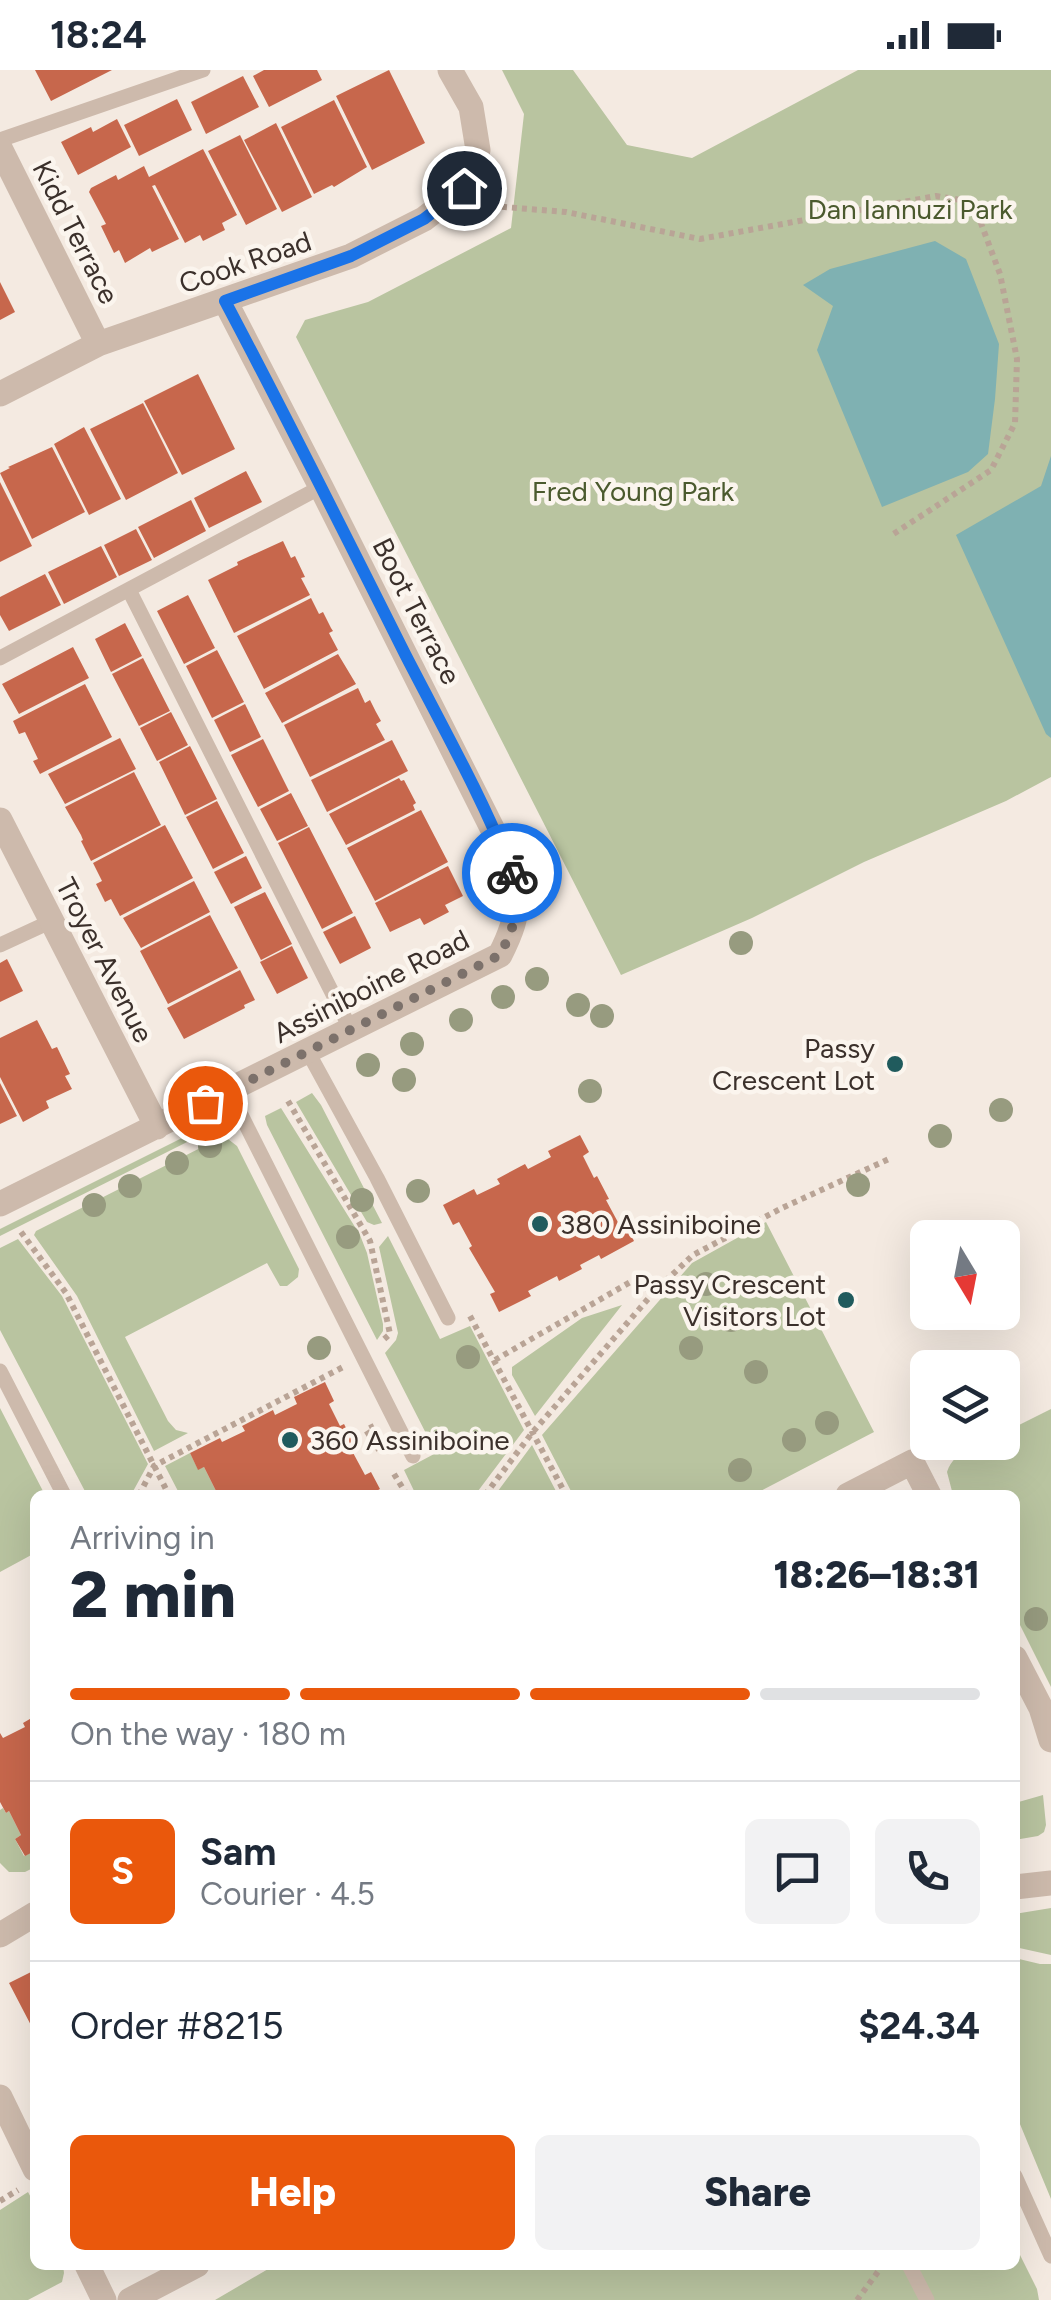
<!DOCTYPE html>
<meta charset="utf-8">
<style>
body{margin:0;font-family:Figtree,sans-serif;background:#f2f2f3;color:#1f2937;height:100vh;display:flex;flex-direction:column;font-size:38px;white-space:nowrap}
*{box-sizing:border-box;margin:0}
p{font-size:32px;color:#747a83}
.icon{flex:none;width:55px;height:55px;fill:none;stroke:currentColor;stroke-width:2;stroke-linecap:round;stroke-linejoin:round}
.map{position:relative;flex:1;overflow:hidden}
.panel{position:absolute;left:30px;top:1420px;width:990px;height:780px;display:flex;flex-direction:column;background:#fff;border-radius:15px;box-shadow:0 10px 40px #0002}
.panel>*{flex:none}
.needle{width:65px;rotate:170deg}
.fabs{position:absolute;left:910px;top:1150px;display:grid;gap:20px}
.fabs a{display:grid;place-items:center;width:110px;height:110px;border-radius:15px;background:#fff;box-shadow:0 10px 40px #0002;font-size:50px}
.pin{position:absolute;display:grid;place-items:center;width:85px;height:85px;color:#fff;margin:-42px;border:5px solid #fff;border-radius:50%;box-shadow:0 2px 10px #0007}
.courier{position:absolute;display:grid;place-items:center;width:100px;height:100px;margin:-50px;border:8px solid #1a73e8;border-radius:50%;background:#fff;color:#222;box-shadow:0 2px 12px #0007}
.overview em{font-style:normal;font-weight:800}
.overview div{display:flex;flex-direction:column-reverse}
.overview{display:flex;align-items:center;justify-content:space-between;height:170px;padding:0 40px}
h1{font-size:65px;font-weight:800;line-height:75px}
.bar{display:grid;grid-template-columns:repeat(4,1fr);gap:15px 10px;align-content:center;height:120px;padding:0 40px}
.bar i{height:12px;border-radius:8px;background:#e0e1e3}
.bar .selected{background:#ea580c}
.bar p{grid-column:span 4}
.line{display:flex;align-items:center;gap:25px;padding:0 40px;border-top:2px solid #e0e1e3}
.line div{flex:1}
.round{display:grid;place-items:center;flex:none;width:105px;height:105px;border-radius:15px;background:#f2f2f3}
.cta{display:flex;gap:20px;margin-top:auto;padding:20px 40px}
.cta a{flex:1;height:115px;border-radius:15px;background:#ea580c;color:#fff;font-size:40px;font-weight:800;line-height:115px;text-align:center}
.cta a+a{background:#f2f2f3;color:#1f2937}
.status{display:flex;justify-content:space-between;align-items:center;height:70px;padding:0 50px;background:#fff;direction:ltr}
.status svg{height:28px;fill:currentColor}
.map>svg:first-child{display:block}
.green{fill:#b9c4a0}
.water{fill:#7fb1b2}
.building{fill:#c7674c}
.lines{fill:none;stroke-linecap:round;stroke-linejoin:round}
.path{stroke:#b9a496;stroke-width:6;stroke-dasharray:5 5;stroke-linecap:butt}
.service{stroke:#cdbaac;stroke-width:15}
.minor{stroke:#cdbaac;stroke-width:25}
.tertiary{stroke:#cdbaac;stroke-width:25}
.tree{fill:#979b7f}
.done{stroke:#7c716b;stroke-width:10;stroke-dasharray:0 18}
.route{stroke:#1a73e8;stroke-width:12}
.poi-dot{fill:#205b5d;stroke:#fbf5ee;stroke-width:4}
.labels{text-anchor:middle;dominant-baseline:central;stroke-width:9;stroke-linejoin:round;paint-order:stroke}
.park-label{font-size:28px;fill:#4b5a2e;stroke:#fbf5ee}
.street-label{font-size:28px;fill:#3b302b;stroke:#fbf5ee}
.poi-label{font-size:28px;fill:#3b302b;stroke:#fbf5ee;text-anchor:end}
</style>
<div class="status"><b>18:24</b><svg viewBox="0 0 49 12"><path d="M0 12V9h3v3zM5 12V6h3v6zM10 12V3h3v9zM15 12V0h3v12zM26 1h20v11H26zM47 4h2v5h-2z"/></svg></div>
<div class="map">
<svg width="1051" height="2230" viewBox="0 0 1051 2230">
<rect width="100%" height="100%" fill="#f4eae1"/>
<path class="green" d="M502 0H573L627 75 692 88 858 0H1051V707L1006 731 864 792 752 848 621 905 296 267 305 250 368 232 511 158 524 44Z
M312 1023 321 1035 382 1153 374 1155 367 1152 296 1032Z
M281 1038 360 1165 367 1183 383 1254V1261L377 1270 267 1055 265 1046Z
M211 1060 0 1166V1159L192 1063Z
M224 1066 237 1076 299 1199 298 1207 287 1216H280L267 1193 125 1267 168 1351 176 1360 188 1363 154 1381 77 1226 34 1165 36 1161Z
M766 1152 874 1362 753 1425H573L542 1365 692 1193Z
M388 1166 440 1269 470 1256 524 1360 475 1425H416L404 1400 436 1383 385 1283 396 1270 398 1263 379 1177Z
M18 1169 62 1226 148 1394 131 1425H87L0 1260V1178Z
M622 1235 535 1346 512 1305V1297L582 1248Z
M0 1338 45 1425H35V1483L0 1502Z
M1051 1339V1617L1015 1545V1425H953L947 1402C955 1379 980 1372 1002 1372L1003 1363Z
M532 1375 558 1425H495Z
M190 1383 198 1399 204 1397 216 1421 213 1425H180L165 1396Z
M1043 1725 1046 1755 1044 1762 1038 1766 1015 1770V1733Z
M3 1738 6 1743 9 1741 21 1765 15 1769 24 1786 35 1781V1797L25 1802H9L0 1793V1740Z
M1051 1838V1885L1015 1877V1844Z
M1015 1888 1040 1894H1051V2129L1015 2042Z
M28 2122 35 2135V2195H63L64 2203 62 2212 28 2230H0V2140Z
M1015 2175 1037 2219 1039 2230H215L275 2195H1015Z"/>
<path class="water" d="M935 171 966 189 999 274 995 329 988 384 968 402 882 437 817 280 833 236 803 215 830 199Z
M1051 386V668L1046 664 956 465 1041 416Z"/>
<path class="building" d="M35 0H112L51 31Z
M264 0H317L322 10 269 37 253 6Z
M389 0 425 73 372 100 336 26Z
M243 6 259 37 206 64 191 32Z
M177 29 192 60 139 86 124 55Z
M334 30 367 97 334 117 332 115 314 124 281 57Z
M117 49 131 77 78 105 61 72 91 57 93 62Z
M276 53 312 127 282 142 244 70Z
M240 65 277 139 246 155 208 81Z
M203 79 237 145 222 153 225 160 203 171 200 165 185 173 155 115 152 116 179 169 152 182 150 178 125 193 119 180 114 183 101 156 106 154 89 122 91 118 116 105 118 110 144 96 149 107Z
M0 212 15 242 0 250Z
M198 304 235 379 182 405 144 331Z
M143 333 178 403 126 430 90 359Z
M84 357 121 429 89 445 54 374Z
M52 377 85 442 32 469 0 403 10 398 8 397Z
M246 401 262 432 209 458 194 428Z
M0 412 32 476 0 492Z
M191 430 206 461 154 488 138 457Z
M136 459 152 490 119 506 104 475Z
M283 471 291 488 295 486 305 507 301 508 310 525 234 563 208 510 238 495 237 492Z
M101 476 117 507 64 534 48 502Z
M45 504 61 535 9 561 0 545V527Z
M188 525 215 578 184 594 157 541Z
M311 528 319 544 323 542 331 558 333 561 329 563 338 580 264 619 237 566Z
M125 553 142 586 111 602 95 569Z
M73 577 89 608 19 644 2 614Z
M217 580 244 632 212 648 186 596Z
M338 584 356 614 282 653 265 623Z
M143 588 170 641 139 656 112 604Z
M85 614 112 667 40 704 33 691 38 689 25 662 19 664 13 651Z
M358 618 365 633 370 630 376 642 381 651 376 654 385 670 310 707 284 655Z
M245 634 261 667 230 682 214 650Z
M171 642 188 675 157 691 140 658Z
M120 668 136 699 65 734 48 704Z
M263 669 289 721 258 737 231 685Z
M392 670 408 701 327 742 311 710Z
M190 676 217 729 185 745 159 692Z
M134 702 161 755 91 791 81 771 83 770 81 765 65 737Z
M399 708 401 711 404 710 416 733 413 735 415 740 346 775 329 744Z
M291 723 308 756 277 771 260 739Z
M217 731 244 783 213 799 186 747Z
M421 740 448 792 375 831 347 778Z
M165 755 193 808 120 846 111 829 105 832 96 814 102 811 93 793Z
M309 757 353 843 322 859 278 773Z
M246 786 262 818 231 834 214 802Z
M448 796 463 826 445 835 449 842 424 855 420 848 390 862 375 833Z
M194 811 210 842 141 878 123 848Z
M265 822 292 874 261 890 234 837Z
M210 845 238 898 168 934 140 881Z
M355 846 371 878 340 894 323 862Z
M292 876 308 908 277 924 260 892Z
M7 889 23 921 0 932V893Z
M240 900 255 930 244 935 245 938 184 969 167 938Z
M37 950 52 979 57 977 70 1004 65 1006 72 1019 46 1031 49 1038 23 1052 0 1007V968Z
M0 1013 17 1046 0 1054Z
M580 1065 589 1082 583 1086 594 1108 597 1106 609 1129 606 1130 620 1156 625 1153 634 1171 601 1189 599 1185 580 1195 582 1199 559 1211 557 1206 528 1221 531 1226 499 1242 490 1224 495 1222 469 1178 472 1176 459 1152 453 1155 443 1135 474 1119 477 1125 500 1114 497 1109 525 1094 528 1099 551 1087 548 1081Z
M325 1312 334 1331 329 1334 340 1356 344 1354 356 1377 351 1379 365 1405 371 1402 380 1419 369 1425H210L216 1421 204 1397 198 1400 190 1383 220 1368 222 1372 245 1361 242 1356 273 1340 275 1345 297 1334 294 1327Z
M35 1646V1781L25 1786 15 1769 21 1765 9 1741 6 1743 0 1732V1663L3 1668 25 1657 23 1653Z
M35 1900V1963L9 1913Z"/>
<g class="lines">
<path class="path" d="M492 136 566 142 700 169 936 126 973 132 1000 204 1017 289 1015 353 991 400 892 465
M288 1031 370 1171 390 1264 382 1271
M21 1162 66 1223 169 1425
M470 1246 566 1425
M495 1290 632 1211 654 1222
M374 1356 366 1360 379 1380
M394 1404 407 1425
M139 1425 154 1396 343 1297
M485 1425 532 1363 654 1222 693 1185 782 1138 889 1089
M0 2131 18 2120
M857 2230 883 2195"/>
<path class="service" d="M0 70 203 0
M129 520 351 960
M0 588 321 417
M0 875 52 851
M308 982 377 1108 448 1248
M229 1021 413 1386
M0 1301 64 1425
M1015 2106 1051 2186
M909 2195 927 2230"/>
<path class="minor" d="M0 78 98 274
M0 324 98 274 351 186 424 149 464 118 478 80 471 37 450 0
M0 750 157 1057
M0 1134 500 885C524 838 519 823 501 776L321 417 225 231
M848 1425 912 1392 929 1425
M1015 1588 1041 1638 1051 1670
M0 1865 35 1844
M0 2027 35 2099
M87 2195 104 2230"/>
<path class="tertiary" d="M1015 1817 1051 1813
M130 2230 197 2195"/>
</g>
<g class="tree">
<circle cx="741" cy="873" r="12"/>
<circle cx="537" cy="909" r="12"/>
<circle cx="503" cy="927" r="12"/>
<circle cx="578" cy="935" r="12"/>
<circle cx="602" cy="946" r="12"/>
<circle cx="461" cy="950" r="12"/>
<circle cx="412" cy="974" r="12"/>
<circle cx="368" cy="995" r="12"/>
<circle cx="404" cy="1010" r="12"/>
<circle cx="590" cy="1021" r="12"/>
<circle cx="1001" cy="1040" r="12"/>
<circle cx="940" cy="1066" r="12"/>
<circle cx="210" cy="1076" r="12"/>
<circle cx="177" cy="1093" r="12"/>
<circle cx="858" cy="1115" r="12"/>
<circle cx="130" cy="1116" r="12"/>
<circle cx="418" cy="1121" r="12"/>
<circle cx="362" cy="1130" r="12"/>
<circle cx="94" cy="1135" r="12"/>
<circle cx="348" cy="1167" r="12"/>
<circle cx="706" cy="1214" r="12"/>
<circle cx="731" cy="1250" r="12"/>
<circle cx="319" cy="1278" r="12"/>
<circle cx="691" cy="1278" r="12"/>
<circle cx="468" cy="1287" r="12"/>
<circle cx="756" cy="1302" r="12"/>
<circle cx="827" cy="1353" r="12"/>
<circle cx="794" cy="1370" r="12"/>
<circle cx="740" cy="1400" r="12"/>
<circle cx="1036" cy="1549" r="12"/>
</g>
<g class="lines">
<path class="done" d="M205 1033 500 885C515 855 522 836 512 803"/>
<path class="route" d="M464 118 424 149 351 186 225 231C287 348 346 466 405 584 442 656 483 728 512 803"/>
</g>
<g class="poi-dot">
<circle cx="895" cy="994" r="10"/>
<circle cx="540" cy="1154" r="10"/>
<circle cx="846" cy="1230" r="10"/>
<circle cx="290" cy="1370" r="10"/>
</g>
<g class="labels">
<g class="park-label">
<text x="910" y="139">Dan Iannuzi Park</text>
<text x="633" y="421">Fred Young Park</text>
</g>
<g class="street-label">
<text transform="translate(76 162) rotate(63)">Kidd Terrace</text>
<text transform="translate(245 192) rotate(-19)">Cook Road</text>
<text transform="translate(417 541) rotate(63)">Boot Terrace</text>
<text transform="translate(105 890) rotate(63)">Troyer Avenue</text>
<text transform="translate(371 916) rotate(-27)">Assiniboine Road</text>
</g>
<g class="poi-label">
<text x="875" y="978">Passy<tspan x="875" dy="32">Crescent Lot</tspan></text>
<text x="560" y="1154" text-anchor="start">380 Assiniboine</text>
<text x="826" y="1214">Passy Crescent<tspan x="826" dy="32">Visitors Lot</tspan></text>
<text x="310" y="1370" text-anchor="start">360 Assiniboine</text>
</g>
</g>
</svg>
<div class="fabs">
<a><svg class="needle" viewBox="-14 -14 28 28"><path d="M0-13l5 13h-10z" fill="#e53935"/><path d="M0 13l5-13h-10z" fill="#747a83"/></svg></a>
<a><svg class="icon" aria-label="layers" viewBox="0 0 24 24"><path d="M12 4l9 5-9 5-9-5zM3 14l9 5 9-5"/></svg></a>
</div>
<div class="pin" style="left:205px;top:1033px;background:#ea580c"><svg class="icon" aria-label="bag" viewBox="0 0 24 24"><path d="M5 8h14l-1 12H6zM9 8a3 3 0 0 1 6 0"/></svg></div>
<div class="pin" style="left:464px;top:118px;background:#1f2937"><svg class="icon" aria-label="home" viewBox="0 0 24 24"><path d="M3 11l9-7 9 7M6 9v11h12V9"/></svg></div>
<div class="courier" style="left:512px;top:803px"><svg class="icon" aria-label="bike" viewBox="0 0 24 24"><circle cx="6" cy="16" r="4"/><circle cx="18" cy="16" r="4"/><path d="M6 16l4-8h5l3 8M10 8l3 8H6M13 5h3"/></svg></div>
<section class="panel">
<div class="overview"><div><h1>2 min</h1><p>Arriving in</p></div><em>18:26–18:31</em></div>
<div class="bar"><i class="selected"></i><i class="selected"></i><i class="selected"></i><i></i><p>On the way · 180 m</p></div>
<div class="line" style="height:180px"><b class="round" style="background:#ea580c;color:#fff">S</b><div><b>Sam</b><p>Courier · 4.5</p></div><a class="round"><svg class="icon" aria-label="chat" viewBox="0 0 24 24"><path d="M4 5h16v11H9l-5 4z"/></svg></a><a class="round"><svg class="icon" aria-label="phone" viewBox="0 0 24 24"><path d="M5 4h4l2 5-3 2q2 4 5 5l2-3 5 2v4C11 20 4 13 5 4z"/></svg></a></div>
<div class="line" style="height:130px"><div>Order #8215</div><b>$24.34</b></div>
<div class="cta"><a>Help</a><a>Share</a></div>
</section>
</div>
